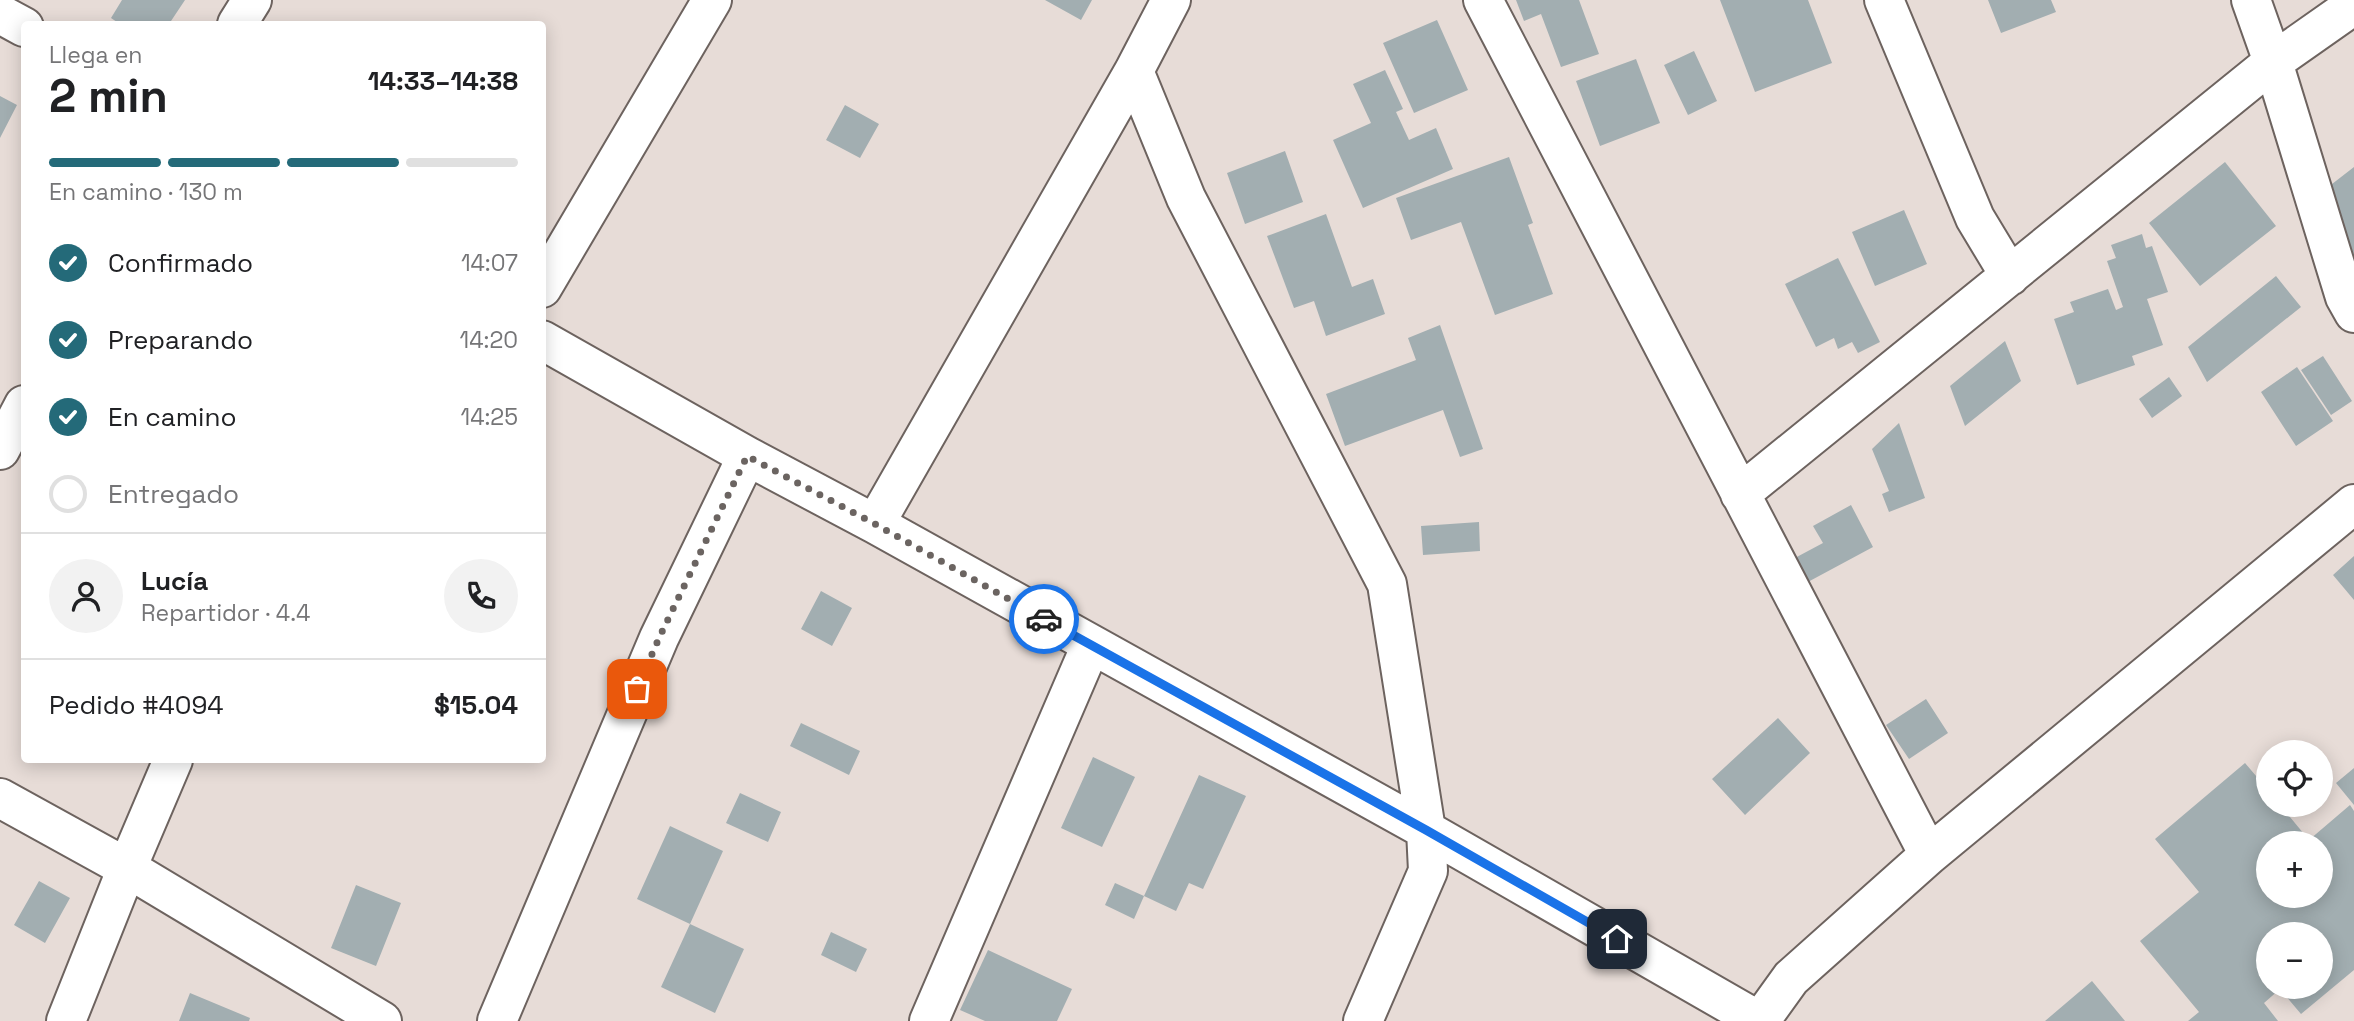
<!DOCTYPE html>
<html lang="es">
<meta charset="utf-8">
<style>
body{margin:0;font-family:"Space Grotesk",sans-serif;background:#f2f2f2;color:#202124;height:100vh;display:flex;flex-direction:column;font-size:26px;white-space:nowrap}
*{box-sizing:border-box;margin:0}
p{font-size:23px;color:#757577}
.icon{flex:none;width:38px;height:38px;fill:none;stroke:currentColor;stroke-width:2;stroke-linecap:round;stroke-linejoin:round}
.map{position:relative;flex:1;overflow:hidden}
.details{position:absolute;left:21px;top:21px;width:525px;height:742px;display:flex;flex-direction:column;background:#fff;border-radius:7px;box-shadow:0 4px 18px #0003}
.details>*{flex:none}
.fabs{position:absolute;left:2256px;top:740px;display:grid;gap:14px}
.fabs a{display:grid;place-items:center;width:77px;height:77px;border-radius:50%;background:#fff;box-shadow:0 4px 18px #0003;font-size:35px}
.pin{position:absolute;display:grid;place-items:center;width:60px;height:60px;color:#fff;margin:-30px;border-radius:14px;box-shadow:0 4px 10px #0006}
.courier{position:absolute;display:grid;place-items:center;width:70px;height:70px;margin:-35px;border:5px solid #1a73e8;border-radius:50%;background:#fff;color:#222;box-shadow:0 2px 9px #0007}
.headline em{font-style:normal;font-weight:700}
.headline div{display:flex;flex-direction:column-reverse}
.headline{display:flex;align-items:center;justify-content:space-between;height:119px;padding:0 28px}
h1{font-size:46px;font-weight:700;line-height:52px}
.bar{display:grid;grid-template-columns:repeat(4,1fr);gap:10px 7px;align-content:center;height:84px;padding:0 28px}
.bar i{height:9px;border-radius:5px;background:#e0e0e0}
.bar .active{background:#246a79}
.bar p{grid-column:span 4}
.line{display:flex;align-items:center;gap:18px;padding:0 28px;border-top:2px solid #e0e0e0}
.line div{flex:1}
.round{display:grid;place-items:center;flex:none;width:74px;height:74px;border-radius:37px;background:#f2f2f2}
ol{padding:0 28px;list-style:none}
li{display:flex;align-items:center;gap:21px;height:77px}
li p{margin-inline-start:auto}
li .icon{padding:7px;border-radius:50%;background:#246a79;color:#fff;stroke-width:4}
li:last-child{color:#757577}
li i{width:38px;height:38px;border:4px solid #e0e0e0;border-radius:50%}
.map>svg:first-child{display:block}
.building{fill:#a2aeb1;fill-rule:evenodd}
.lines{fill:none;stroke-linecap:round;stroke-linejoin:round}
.minor-casing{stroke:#6d635f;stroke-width:42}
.minor{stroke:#fff;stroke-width:38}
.done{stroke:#6b6461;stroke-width:7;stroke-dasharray:0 12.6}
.route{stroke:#1a73e8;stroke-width:9}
</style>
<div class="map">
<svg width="2354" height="1021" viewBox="0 0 2354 1021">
<rect width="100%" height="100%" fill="#e7dcd7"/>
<path class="building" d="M122 0H185L169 24H120L111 18Z
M1045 0H1092L1081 20Z
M1516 0H1579L1599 54 1561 67 1541 14 1524 21Z
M1720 0H1808L1832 63 1755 92Z
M1988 0H2051L2056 12 2001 33Z
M1437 20 1468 90 1414 113 1383 43Z
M1694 51 1717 101 1688 115 1664 65Z
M1636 59 1660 123 1600 146 1576 81Z
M1385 70 1403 109 1396 112 1409 140 1436 128 1453 169 1363 208 1333 140 1371 123 1353 84Z
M0 96 17 105 0 138Z
M845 105 879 124 860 158 826 140Z
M1285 151 1303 202 1245 224 1227 173Z
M1509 157 1533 223 1528 225 1553 294 1495 315 1461 222 1411 240 1396 198Z
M2225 162 2276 226 2200 286 2149 223Z
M2354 167V266L2323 191Z
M1904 210 1927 264 1875 286 1852 232Z
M1326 214 1352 287 1373 279 1385 314 1326 336 1314 301 1294 308 1267 236Z
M2142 234 2146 248 2152 246 2168 292 2147 299 2163 345 2132 356 2135 365 2077 385 2054 319 2074 312 2070 302 2108 289 2116 310 2123 307 2107 261 2116 258 2111 245Z
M1838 258 1880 342 1858 353 1852 342 1838 349 1834 338 1816 347 1785 284Z
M2276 276 2301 307 2207 382 2188 347Z
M1440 325 1483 449 1460 457 1443 410 1345 446 1326 394 1416 360 1408 338Z
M2005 341 2021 381 1965 426 1950 386Z
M2323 356 2352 401 2331 415 2301 370Z
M2297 367 2333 421 2296 446 2261 392Z
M2169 377 2182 396 2152 418 2139 399Z
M1899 423 1925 498 1889 512 1882 494 1889 491 1872 449Z
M1851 505 1873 547 1806 583 1793 559 1823 543 1813 526Z
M1479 522 1480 551 1423 555 1421 526Z
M2354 556V600L2333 575Z
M821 591 852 608 832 646 801 629Z
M1926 699 1948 733 1909 759 1886 725Z
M1778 718 1810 753 1745 815 1712 779Z
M801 723 860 751 849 775 790 746Z
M1093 757 1135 777 1102 847 1061 828Z
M2245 763 2268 790V805H2280L2309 840 2350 805 2354 811V970L2301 1014 2280 989 2264 1003 2278 1021H2188L2199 1012 2140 941 2199 892 2155 839ZM2268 844H2320V896H2268ZM2268 934H2320V987H2268Z
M2354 768V805L2336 783Z
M1199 775 1246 796 1203 889 1189 883 1176 911 1144 896Z
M740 793 781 812 768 842 726 823Z
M670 826 723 851 690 924 744 949 715 1013 661 987 690 924 637 899Z
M39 881 70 898 45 943 14 925Z
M1115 883 1144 896 1134 919 1105 905Z
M356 885 401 903 376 966 331 948Z
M831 932 867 949 856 972 821 955Z
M988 950 1072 989 1057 1021H985L960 1010Z
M2092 981 2125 1021H2045Z
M190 993 250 1018 249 1021H179Z"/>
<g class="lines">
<defs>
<path id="minor" d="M1483 0 1929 855
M1884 0 1975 218 2010 276
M2251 0 2273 62 2345 297 2354 313
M0 14 24 27
M237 24 252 0
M1134 71 1186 198 1387 584 1426 830 1428 871 1363 1021
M542 288 712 0
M542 340 747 456 875 524 1426 830 1759 1021
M0 450 24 405
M1740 494 2273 62 2354 5
M875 524 1134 71 1171 0
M0 798 127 868 382 1021
M66 1021 127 868 173 760
M497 1021 659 638 747 456
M929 1021 1091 645
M1760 1021 1791 978 1929 855 2354 504"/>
</defs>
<use href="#minor" class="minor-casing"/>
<use href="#minor" class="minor"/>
</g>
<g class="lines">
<path class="done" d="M637 689 659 638 747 456 875 524 1044 619"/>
<path class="route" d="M1044 619 1426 830 1617 939"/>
</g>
</svg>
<div class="fabs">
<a><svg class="icon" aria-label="locate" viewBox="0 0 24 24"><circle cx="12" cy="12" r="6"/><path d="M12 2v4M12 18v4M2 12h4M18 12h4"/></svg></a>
<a>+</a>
<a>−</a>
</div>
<div class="pin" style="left:637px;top:689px;background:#ea580c"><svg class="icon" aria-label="bag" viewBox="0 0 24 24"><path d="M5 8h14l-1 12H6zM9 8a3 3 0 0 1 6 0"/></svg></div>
<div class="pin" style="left:1617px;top:939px;background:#1f2937"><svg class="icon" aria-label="home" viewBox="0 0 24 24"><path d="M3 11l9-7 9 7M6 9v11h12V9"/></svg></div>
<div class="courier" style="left:1044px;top:619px"><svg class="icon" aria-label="car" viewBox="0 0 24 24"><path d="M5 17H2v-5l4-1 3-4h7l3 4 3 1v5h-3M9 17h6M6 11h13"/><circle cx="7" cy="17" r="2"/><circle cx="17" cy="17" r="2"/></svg></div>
<section class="details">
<div class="headline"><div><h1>2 min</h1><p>Llega en</p></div><em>14:33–14:38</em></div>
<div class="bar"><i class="active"></i><i class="active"></i><i class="active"></i><i></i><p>En camino · 130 m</p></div>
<ol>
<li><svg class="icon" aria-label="check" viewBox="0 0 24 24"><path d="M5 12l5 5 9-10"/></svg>Confirmado<p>14:07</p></li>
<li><svg class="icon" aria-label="check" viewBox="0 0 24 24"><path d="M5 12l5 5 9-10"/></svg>Preparando<p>14:20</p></li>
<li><svg class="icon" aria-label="check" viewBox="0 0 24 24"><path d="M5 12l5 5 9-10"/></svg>En camino<p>14:25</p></li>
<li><i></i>Entregado</li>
</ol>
<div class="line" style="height:126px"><a class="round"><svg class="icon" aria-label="person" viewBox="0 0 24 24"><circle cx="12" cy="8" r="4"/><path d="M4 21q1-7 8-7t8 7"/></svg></a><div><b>Lucía</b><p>Repartidor · 4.4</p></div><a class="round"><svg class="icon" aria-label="phone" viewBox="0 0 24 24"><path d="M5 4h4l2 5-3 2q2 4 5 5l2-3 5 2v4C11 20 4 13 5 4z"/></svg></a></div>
<div class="line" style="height:91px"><div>Pedido #4094</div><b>$15.04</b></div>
</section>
</div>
